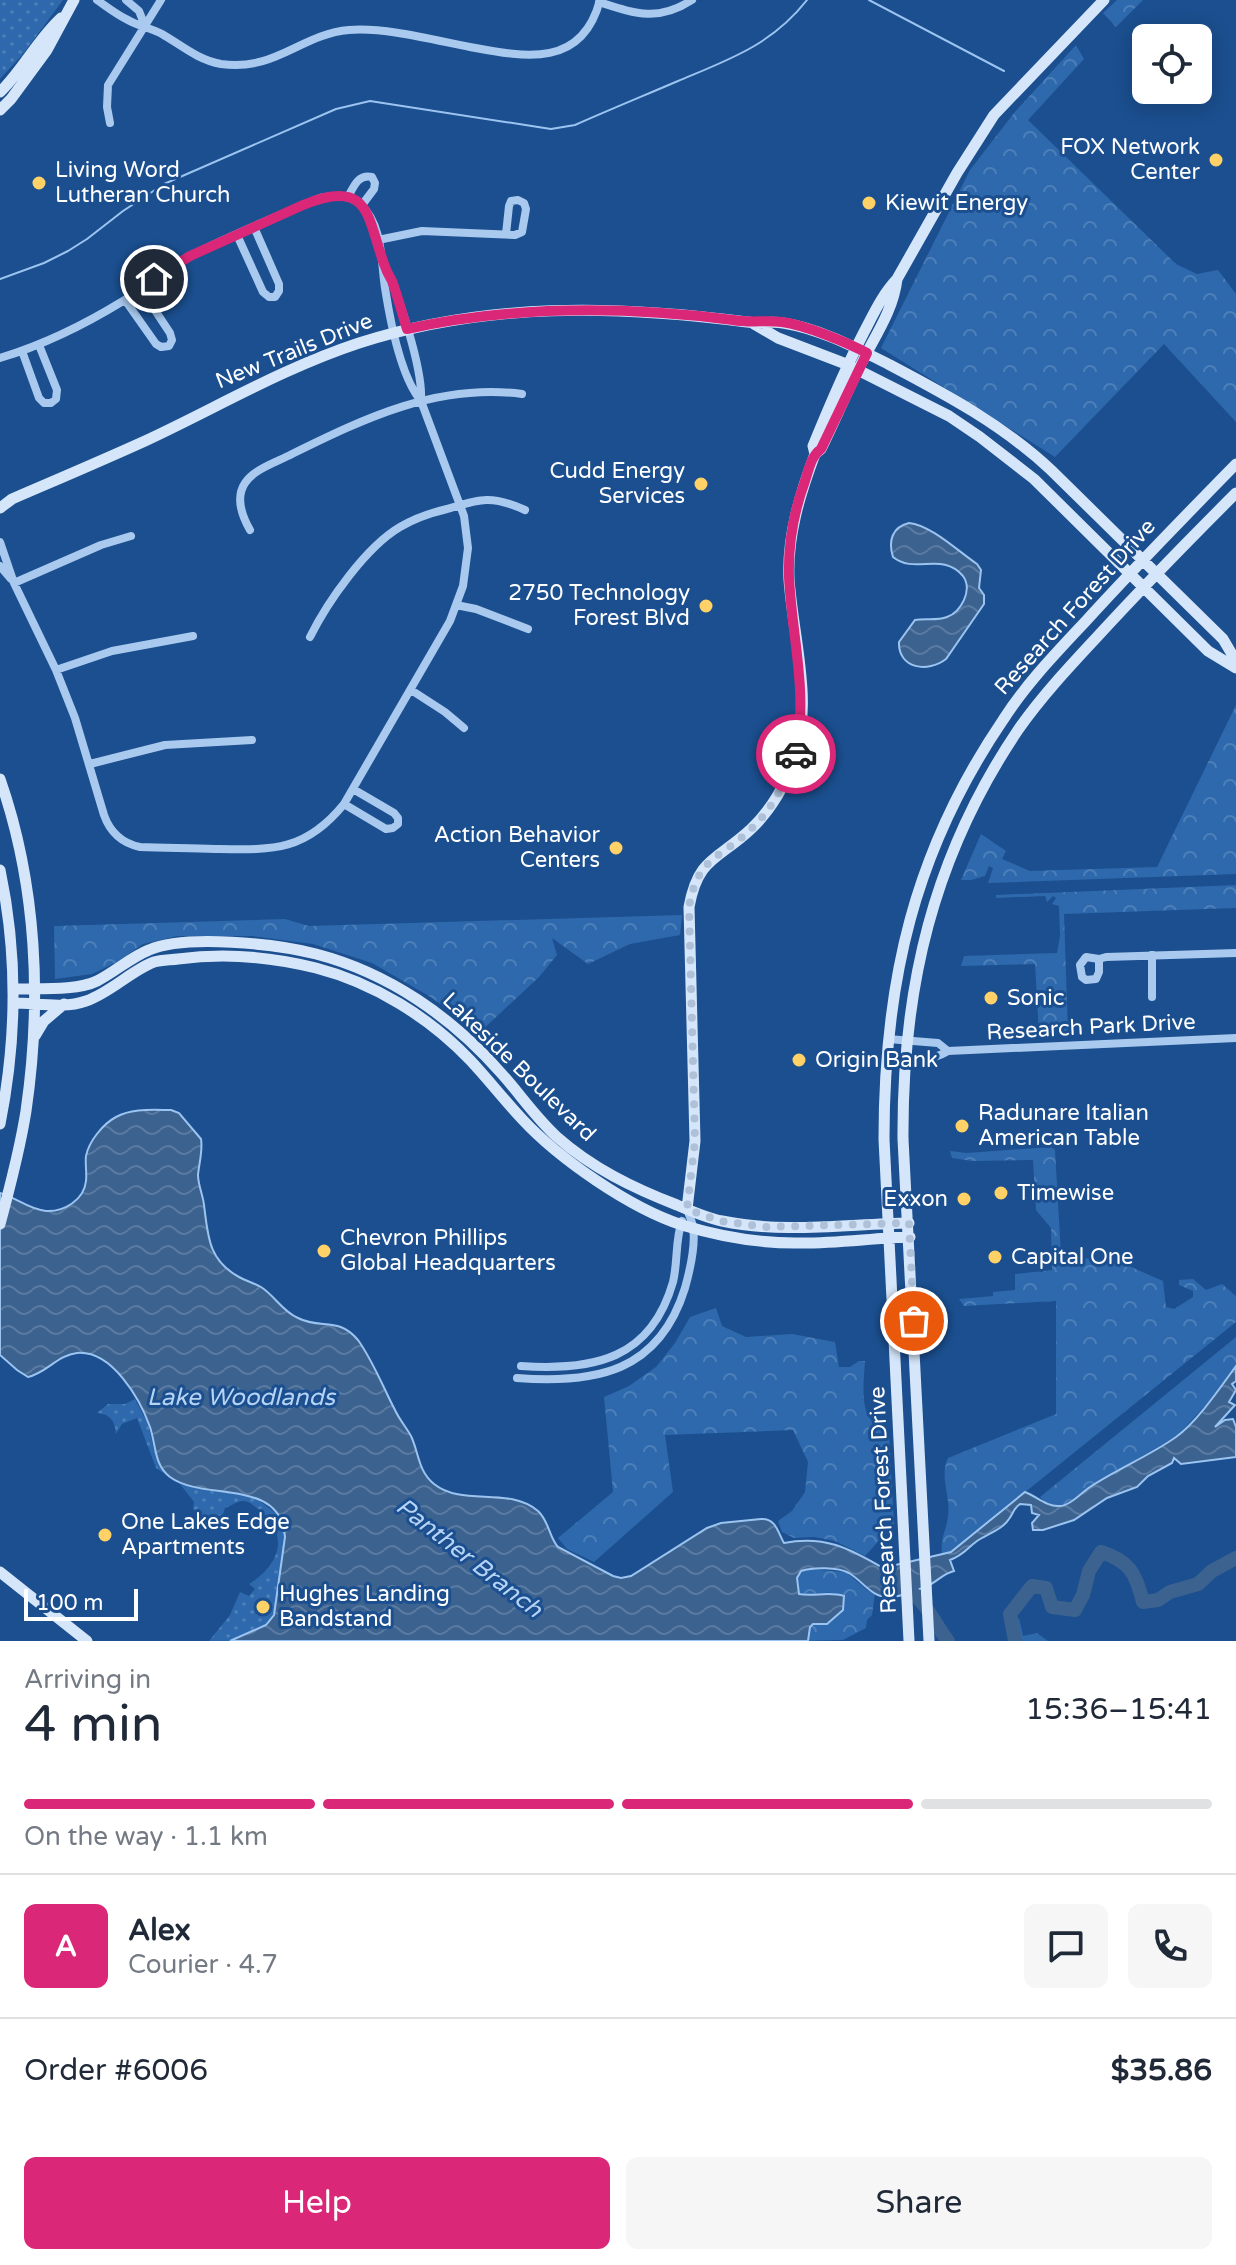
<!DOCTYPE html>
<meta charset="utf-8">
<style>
body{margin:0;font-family:"Varela Round",sans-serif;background:#f6f6f7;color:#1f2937;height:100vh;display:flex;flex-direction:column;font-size:30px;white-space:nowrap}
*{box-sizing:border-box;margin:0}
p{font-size:26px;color:#747a83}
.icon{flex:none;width:44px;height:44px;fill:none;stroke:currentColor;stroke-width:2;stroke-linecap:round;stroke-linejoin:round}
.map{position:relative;height:1641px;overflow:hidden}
.details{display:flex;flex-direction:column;background:#fff;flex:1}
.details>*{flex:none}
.tools{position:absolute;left:1132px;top:24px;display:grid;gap:16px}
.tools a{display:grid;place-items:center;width:80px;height:80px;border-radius:12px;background:#fff;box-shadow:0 4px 20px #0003;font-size:40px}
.scale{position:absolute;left:24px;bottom:20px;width:114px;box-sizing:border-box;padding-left:8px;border:4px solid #fff;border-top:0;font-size:22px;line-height:28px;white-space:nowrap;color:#fff;-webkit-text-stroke:6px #1b4f8f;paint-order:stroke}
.pin{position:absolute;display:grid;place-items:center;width:68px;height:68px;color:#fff;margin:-34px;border:4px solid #fff;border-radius:50%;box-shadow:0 2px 8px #0007}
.courier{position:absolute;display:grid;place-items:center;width:80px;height:80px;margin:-40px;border:6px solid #db2777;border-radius:50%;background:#fff;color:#222;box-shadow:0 2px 10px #0007}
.head em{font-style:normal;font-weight:600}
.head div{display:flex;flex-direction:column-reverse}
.head{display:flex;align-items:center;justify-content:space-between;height:136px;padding:0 24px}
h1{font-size:52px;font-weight:600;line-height:60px}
.bar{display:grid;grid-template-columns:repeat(4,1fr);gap:12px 8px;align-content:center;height:96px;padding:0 24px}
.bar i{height:10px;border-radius:6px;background:#e0e1e3}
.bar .selected{background:#db2777}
.bar p{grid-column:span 4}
.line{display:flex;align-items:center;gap:20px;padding:0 24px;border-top:2px solid #e0e1e3}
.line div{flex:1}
.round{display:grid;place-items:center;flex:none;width:84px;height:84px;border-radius:12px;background:#f6f6f7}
.primary-button{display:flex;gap:16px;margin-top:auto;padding:16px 24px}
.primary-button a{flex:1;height:92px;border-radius:12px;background:#db2777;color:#fff;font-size:32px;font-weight:600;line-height:92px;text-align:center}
.primary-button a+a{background:#f6f6f7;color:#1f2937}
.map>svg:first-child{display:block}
.grass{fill:url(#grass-tufts)}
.forest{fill:url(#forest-crowns)}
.park{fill:url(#park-dots)}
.water{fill:url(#water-waves);stroke:#9cc4f0;stroke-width:2}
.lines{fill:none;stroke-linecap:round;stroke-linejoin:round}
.stream{stroke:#9cc4f0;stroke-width:2}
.river{stroke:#3c6290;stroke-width:14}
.street{stroke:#a9c9ee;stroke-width:8}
.secondary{stroke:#d6e6fa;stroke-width:11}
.done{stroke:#afc1d8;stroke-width:8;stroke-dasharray:0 14.4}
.route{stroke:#db2777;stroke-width:10}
.poi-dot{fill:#ffd166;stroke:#1b4f8f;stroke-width:3}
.labels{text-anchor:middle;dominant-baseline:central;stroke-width:6;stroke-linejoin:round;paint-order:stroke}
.poi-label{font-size:22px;fill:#fff;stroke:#1b4f8f;text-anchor:start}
.street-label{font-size:22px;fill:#fff;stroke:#1b4f8f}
.water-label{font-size:24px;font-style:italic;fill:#b5d3f5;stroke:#1b4f8f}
</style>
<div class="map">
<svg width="1236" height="1641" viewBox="0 0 1236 1641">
<defs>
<pattern id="grass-tufts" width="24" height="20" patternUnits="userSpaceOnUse" patternTransform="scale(2)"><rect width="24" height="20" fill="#2e69ad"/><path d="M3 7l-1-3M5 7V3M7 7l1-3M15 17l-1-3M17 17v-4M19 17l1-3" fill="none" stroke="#4d80b9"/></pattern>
<pattern id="forest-crowns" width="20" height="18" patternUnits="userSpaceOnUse" patternTransform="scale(2)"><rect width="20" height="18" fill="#2e69ad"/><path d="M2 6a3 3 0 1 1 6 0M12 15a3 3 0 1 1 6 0" fill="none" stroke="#4d80b9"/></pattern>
<pattern id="park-dots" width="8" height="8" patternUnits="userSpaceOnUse" patternTransform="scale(2)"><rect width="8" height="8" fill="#2e69ad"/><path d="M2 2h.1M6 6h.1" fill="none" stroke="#4d80b9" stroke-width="1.8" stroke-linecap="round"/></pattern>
<pattern id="water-waves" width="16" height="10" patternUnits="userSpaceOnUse" patternTransform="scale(2)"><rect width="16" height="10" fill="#3c6290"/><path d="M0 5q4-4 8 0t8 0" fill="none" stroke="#597aa1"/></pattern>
</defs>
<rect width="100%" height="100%" fill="#1b4f8f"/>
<path class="grass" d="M1019 1618 1023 1636 1037 1633 1048 1641H1011L1010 1623 1016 1625Z"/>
<path class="forest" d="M1117 0H1143L1116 27 1103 13Z
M1076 45 1084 59 1028 120 1176 264 1197 274 1218 270 1236 294V422L1164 344 1055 457 881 348 970 170 1014 113Z
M1236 705V874L988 883 993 868 989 866 985 876 971 880H961L981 834 1006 851 1002 859 1030 871 1157 867Z
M1236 885V908L1064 914 1068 1033 1039 1034 1035 964 961 966 964 956 1057 953 1060 936 1059 906 1052 904 1056 898 1053 896 1047 902 1045 896 996 898V895Z
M682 915 680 935 630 944 588 964 552 938 557 955 539 977 480 1032 429 996 372 963 313 944 252 936H178L143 944 117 962 92 974 55 979 54 926 285 919 309 926Z
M1051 1147 1055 1150 1061 1255 1122 1263 1163 1281 1166 1307 1174 1309 1193 1297V1291L1179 1285V1280L1193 1279 1206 1290 1222 1284 1236 1296V1322L951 1552 942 1555C940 1536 946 1533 948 1516 951 1496 939 1477 948 1458L1056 1414V1301L964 1306 959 1299 993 1296V1292L1015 1290V1274L1052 1270 1051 1228 1036 1210 1033 1160 972 1161 952 1158 950 1151 967 1153Z
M716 1308 722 1326 746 1337 792 1334 835 1342 839 1367H850L859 1361H865C864 1378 860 1407 871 1420 875 1426 882 1428 888 1431L889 1436 894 1524 865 1556 835 1541 814 1537 794 1538 782 1532 778 1521 792 1511 805 1492 808 1462 793 1430 665 1435 673 1492 594 1562 567 1549 558 1538 613 1492 604 1397 629 1386 656 1367 675 1343 690 1317Z
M1236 1337V1366L1214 1396 1178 1435 1089 1487 1065 1505 1056 1507 1045 1502 1040 1497Z
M807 1569 846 1572 867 1590 875 1593 872 1615 867 1620 866 1628 843 1640 808 1641 810 1627 813 1624 821 1625 829 1592 821 1595 798 1593 797 1578 800 1572Z"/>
<path class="park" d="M0 0H63L23 54 0 79Z
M135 1399 148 1424 154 1450 165 1472 182 1483 214 1491 238 1493 255 1497 278 1515 284 1528 285 1537 275 1610 270 1622 230 1641H209L230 1615 240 1592 249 1596 255 1589 249 1584C280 1565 290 1535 260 1511 255 1507 250 1501 243 1501 237 1501 231 1506 225 1508L221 1521 211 1526 193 1509 194 1502 180 1484 156 1468 137 1418 122 1424 116 1434C115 1422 111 1414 97 1413L108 1404H125Z"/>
<path class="water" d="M909 523C931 525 959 552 977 564L981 570 979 588 984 595V604L946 659C928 673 898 669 899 642L915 620C925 618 937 621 947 617 961 612 973 590 963 576 942 551 915 575 893 557 888 541 892 527 909 523Z
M171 1110 179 1113 201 1139C203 1151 199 1163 198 1175 198 1185 203 1195 204 1205 208 1236 208 1260 239 1277 246 1281 254 1283 261 1287 275 1296 282 1311 298 1318 321 1330 338 1316 358 1340 373 1361 383 1387 395 1410 399 1419 406 1427 411 1436 419 1453 418 1471 434 1484 463 1507 508 1486 538 1511 549 1521 549 1537 558 1547L613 1576 621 1578 631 1576 707 1528 721 1523 761 1519C776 1518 778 1533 784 1543 824 1535 849 1548 883 1568L951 1552 1025 1492C1036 1496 1047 1507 1059 1506 1070 1506 1081 1493 1090 1487 1117 1469 1149 1456 1176 1437 1197 1422 1220 1388 1236 1366V1381L1232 1384 1236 1390 1229 1402 1235 1405 1215 1427 1225 1420 1233 1419 1236 1427V1457L1181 1464 1174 1458 1172 1463 1148 1476 1137 1487 1107 1498 1074 1520 1043 1530H1033L1032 1523 1039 1515 1032 1513 1031 1505 1020 1504C1013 1509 1014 1512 1009 1519 1002 1530 987 1534 977 1541 966 1549 964 1555 950 1560L954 1571C942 1574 937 1582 927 1586 918 1590 902 1596 892 1597 872 1599 864 1582 849 1573 838 1567 813 1567 801 1571L797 1578 799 1594C814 1597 828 1591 844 1596L843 1610 827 1624H813L810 1627 808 1641H230L266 1625 274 1615 285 1537C281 1477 204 1502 170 1477 154 1465 156 1445 150 1427 140 1399 112 1350 77 1353 58 1355 46 1373 28 1377L17 1370 0 1355V1193C15 1197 30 1210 46 1211 64 1212 84 1200 86 1181 87 1172 85 1164 86 1156 89 1141 103 1124 116 1117 132 1108 153 1110 171 1110Z"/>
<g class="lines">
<path class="stream" d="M869 0 1004 71
M0 279 44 263 68 251 87 239 123 211 164 184 336 109 370 101 538 127 551 129 575 125C609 110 643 96 678 81 728 60 772 45 807 0"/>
<path class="river" d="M897 1583C925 1596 931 1619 948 1641
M1015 1641 1010 1614 1032 1586 1046 1588 1052 1607 1075 1610 1083 1595 1089 1571 1101 1552C1130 1561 1136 1574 1143 1602L1158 1600 1170 1592 1198 1584 1212 1571 1236 1558"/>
<path class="street" d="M97 0C107 7 117 15 128 20 138 26 151 28 162 34 181 45 198 60 221 64 275 72 301 34 349 30 385 27 434 40 470 47 524 57 582 69 600 0
M126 0 139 11 145 26
M599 2C636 14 658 22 692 0
M110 123 107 107 108 85 161 0
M348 197C354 186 358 174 372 177L375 183 374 189 362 205
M237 235 263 292 269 297H275L279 291V284L254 227
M378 240 422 231 515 235 522 232 526 209 524 203 518 200 511 201 509 206 506 234
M385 267C399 295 423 370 421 400
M125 300 156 344 161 347 169 346 172 340 170 333 141 289
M22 351 39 398 44 403H51L56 399 57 390 39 345
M0 358C43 345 84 325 123 301 146 287 166 268 190 256 231 235 277 216 320 198 334 195 350 194 361 205 383 225 381 262 385 288 390 320 400 376 421 401L464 516 468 548 463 586 450 621 344 804C305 852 272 850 215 849 190 848 165 848 140 847 121 843 110 832 104 815L75 718 56 670 14 583 0 542
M250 530C242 516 235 498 245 483 254 469 277 462 292 454 365 418 438 383 522 394
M0 566 11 579
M14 583 101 545 131 536
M456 605 476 609 528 629
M310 637C328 601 366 547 400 527 415 518 430 513 447 509 480 499 492 495 525 510
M56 670 112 651 193 636
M411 690 445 712 464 728
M90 764 165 745 252 740
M344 804 386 829 393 828 398 824V818L394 813 353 789
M1152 955V997
M1099 959V972L1096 979 1086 980 1082 977 1080 965 1086 957 1099 959 1106 957 1236 953
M888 1039 938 1043 948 1051
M887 1054C909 1061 928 1063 948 1051L1236 1038
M521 1366C594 1371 651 1359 673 1282 678 1262 675 1240 682 1221
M517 1378C596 1384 659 1372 685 1288 690 1270 696 1245 693 1227 692 1221 689 1215 687 1209"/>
<path class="secondary" d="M0 92C23 70 37 40 61 18
M0 110 11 99 47 50 74 0
M754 324 778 338 846 364 949 416 980 437 1034 479 1208 651 1236 668
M815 454 813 446C829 407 845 369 864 332 874 313 882 295 897 279L957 173 994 115 1104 0
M0 508 12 499C56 480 101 461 145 441 216 408 283 368 359 343 487 302 615 305 747 322 759 324 772 321 783 323 821 329 856 348 890 365 947 395 1003 425 1051 470L1223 639 1236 661
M0 779C37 885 42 1001 26 1111 20 1149 10 1187 0 1224
M0 870C18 955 17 1039 0 1124
M14 989C37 988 77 991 97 981 115 972 131 957 149 950 186 934 277 944 316 954 389 973 452 1017 501 1073 520 1094 536 1118 557 1137 592 1168 633 1188 677 1205 691 1211 707 1218 722 1221 784 1234 847 1224 909 1223
M14 1003C37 1003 64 1009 86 1001 110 993 132 970 154 962 161 960 171 960 178 959 223 953 272 957 316 968 374 983 429 1017 470 1060 488 1079 504 1100 522 1119 559 1159 630 1208 682 1225 718 1236 758 1243 795 1243 833 1244 872 1238 910 1237
M35 1036 44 1021 64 1004
M687 1209 695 1141 689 907C698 857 718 860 751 829 771 810 787 783 795 756 813 700 793 637 789 579 787 536 800 494 815 454L821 449C834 423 845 396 858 370 872 340 893 313 897 279
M0 1572 87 1641
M909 1641 884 1139C884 982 914 851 1003 720 1026 684 1056 653 1085 622 1134 568 1185 516 1236 464
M929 1641 903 1139C902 988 933 856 1018 730 1041 697 1069 667 1097 637 1142 588 1189 540 1236 493"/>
</g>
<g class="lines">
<path class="done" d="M796 754C786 781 773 808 752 828 720 860 698 855 689 907L695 1141 687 1209 720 1221 765 1227 909 1223 914 1321"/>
<path class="route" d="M154 279 190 256 303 205C370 177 367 217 384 264 386 270 389 276 392 281 398 297 402 313 407 329 515 305 624 306 733 320 749 323 766 320 782 322 805 325 846 342 867 353L821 449C811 456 809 469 805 481 794 511 788 545 789 577 792 639 808 690 796 754"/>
</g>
<g class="poi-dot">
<circle cx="1216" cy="160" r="8"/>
<circle cx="39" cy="183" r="8"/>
<circle cx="869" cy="203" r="8"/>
<circle cx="701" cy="484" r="8"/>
<circle cx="706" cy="606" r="8"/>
<circle cx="616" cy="848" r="8"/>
<circle cx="991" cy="998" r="8"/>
<circle cx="799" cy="1060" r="8"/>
<circle cx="962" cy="1126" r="8"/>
<circle cx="1001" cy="1193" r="8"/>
<circle cx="964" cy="1199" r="8"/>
<circle cx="324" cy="1251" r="8"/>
<circle cx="995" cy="1257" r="8"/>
<circle cx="105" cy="1535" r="8"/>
<circle cx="263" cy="1607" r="8"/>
</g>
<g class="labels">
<g class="poi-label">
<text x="1200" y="147" text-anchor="end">FOX Network<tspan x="1200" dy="25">Center</tspan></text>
<text x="55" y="170">Living Word<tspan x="55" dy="25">Lutheran Church</tspan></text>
<text x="885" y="203">Kiewit Energy</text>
<text x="685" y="471" text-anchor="end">Cudd Energy<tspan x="685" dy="25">Services</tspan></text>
<text x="690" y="593" text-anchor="end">2750 Technology<tspan x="690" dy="25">Forest Blvd</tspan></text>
<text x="600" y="835" text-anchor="end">Action Behavior<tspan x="600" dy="25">Centers</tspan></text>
<text x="1007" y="998">Sonic</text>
<text x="815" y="1060">Origin Bank</text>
<text x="978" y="1113">Radunare Italian<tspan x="978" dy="25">American Table</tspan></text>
<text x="1017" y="1193">Timewise</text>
<text x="948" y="1199" text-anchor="end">Exxon</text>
<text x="340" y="1238">Chevron Phillips<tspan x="340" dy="25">Global Headquarters</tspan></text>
<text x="1011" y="1257">Capital One</text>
<text x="121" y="1522">One Lakes Edge<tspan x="121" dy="25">Apartments</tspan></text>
<text x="279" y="1594">Hughes Landing<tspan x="279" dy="25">Bandstand</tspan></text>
</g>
<g class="street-label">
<text transform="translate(294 351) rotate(-22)">New Trails Drive</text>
<text transform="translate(1075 607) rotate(-48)">Research Forest Drive</text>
<text transform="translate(1091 1027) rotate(-3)">Research Park Drive</text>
<text transform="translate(519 1067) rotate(44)">Lakeside Boulevard</text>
<text transform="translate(883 1500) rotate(-93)">Research Forest Drive</text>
</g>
<g class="water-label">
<text x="241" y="1397">Lake Woodlands</text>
<text transform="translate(469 1558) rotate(38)">Panther Branch</text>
</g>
</g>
</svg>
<div class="tools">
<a><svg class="icon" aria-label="locate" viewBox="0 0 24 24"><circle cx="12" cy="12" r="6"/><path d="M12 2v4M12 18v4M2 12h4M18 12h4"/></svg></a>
</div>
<div class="scale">100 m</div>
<div class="pin" style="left:914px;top:1321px;background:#ea580c"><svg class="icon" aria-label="bag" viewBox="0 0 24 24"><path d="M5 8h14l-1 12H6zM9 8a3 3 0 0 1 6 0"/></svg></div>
<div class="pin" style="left:154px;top:279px;background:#1f2937"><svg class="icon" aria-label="home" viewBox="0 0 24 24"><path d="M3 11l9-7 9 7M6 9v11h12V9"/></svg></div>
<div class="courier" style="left:796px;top:754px"><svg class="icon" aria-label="car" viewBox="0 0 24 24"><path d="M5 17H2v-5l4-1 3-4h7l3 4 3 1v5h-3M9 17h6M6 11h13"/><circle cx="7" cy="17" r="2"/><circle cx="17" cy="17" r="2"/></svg></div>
</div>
<section class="details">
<div class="head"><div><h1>4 min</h1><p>Arriving in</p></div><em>15:36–15:41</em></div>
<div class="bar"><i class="selected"></i><i class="selected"></i><i class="selected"></i><i></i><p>On the way · 1.1 km</p></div>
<div class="line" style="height:144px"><b class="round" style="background:#db2777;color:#fff">A</b><div><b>Alex</b><p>Courier · 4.7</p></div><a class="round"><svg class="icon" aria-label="chat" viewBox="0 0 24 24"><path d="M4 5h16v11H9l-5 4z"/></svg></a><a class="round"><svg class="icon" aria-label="phone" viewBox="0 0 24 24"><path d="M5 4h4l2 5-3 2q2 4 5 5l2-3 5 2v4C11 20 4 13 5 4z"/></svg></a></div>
<div class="line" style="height:104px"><div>Order #6006</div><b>$35.86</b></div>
<div class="primary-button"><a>Help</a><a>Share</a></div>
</section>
